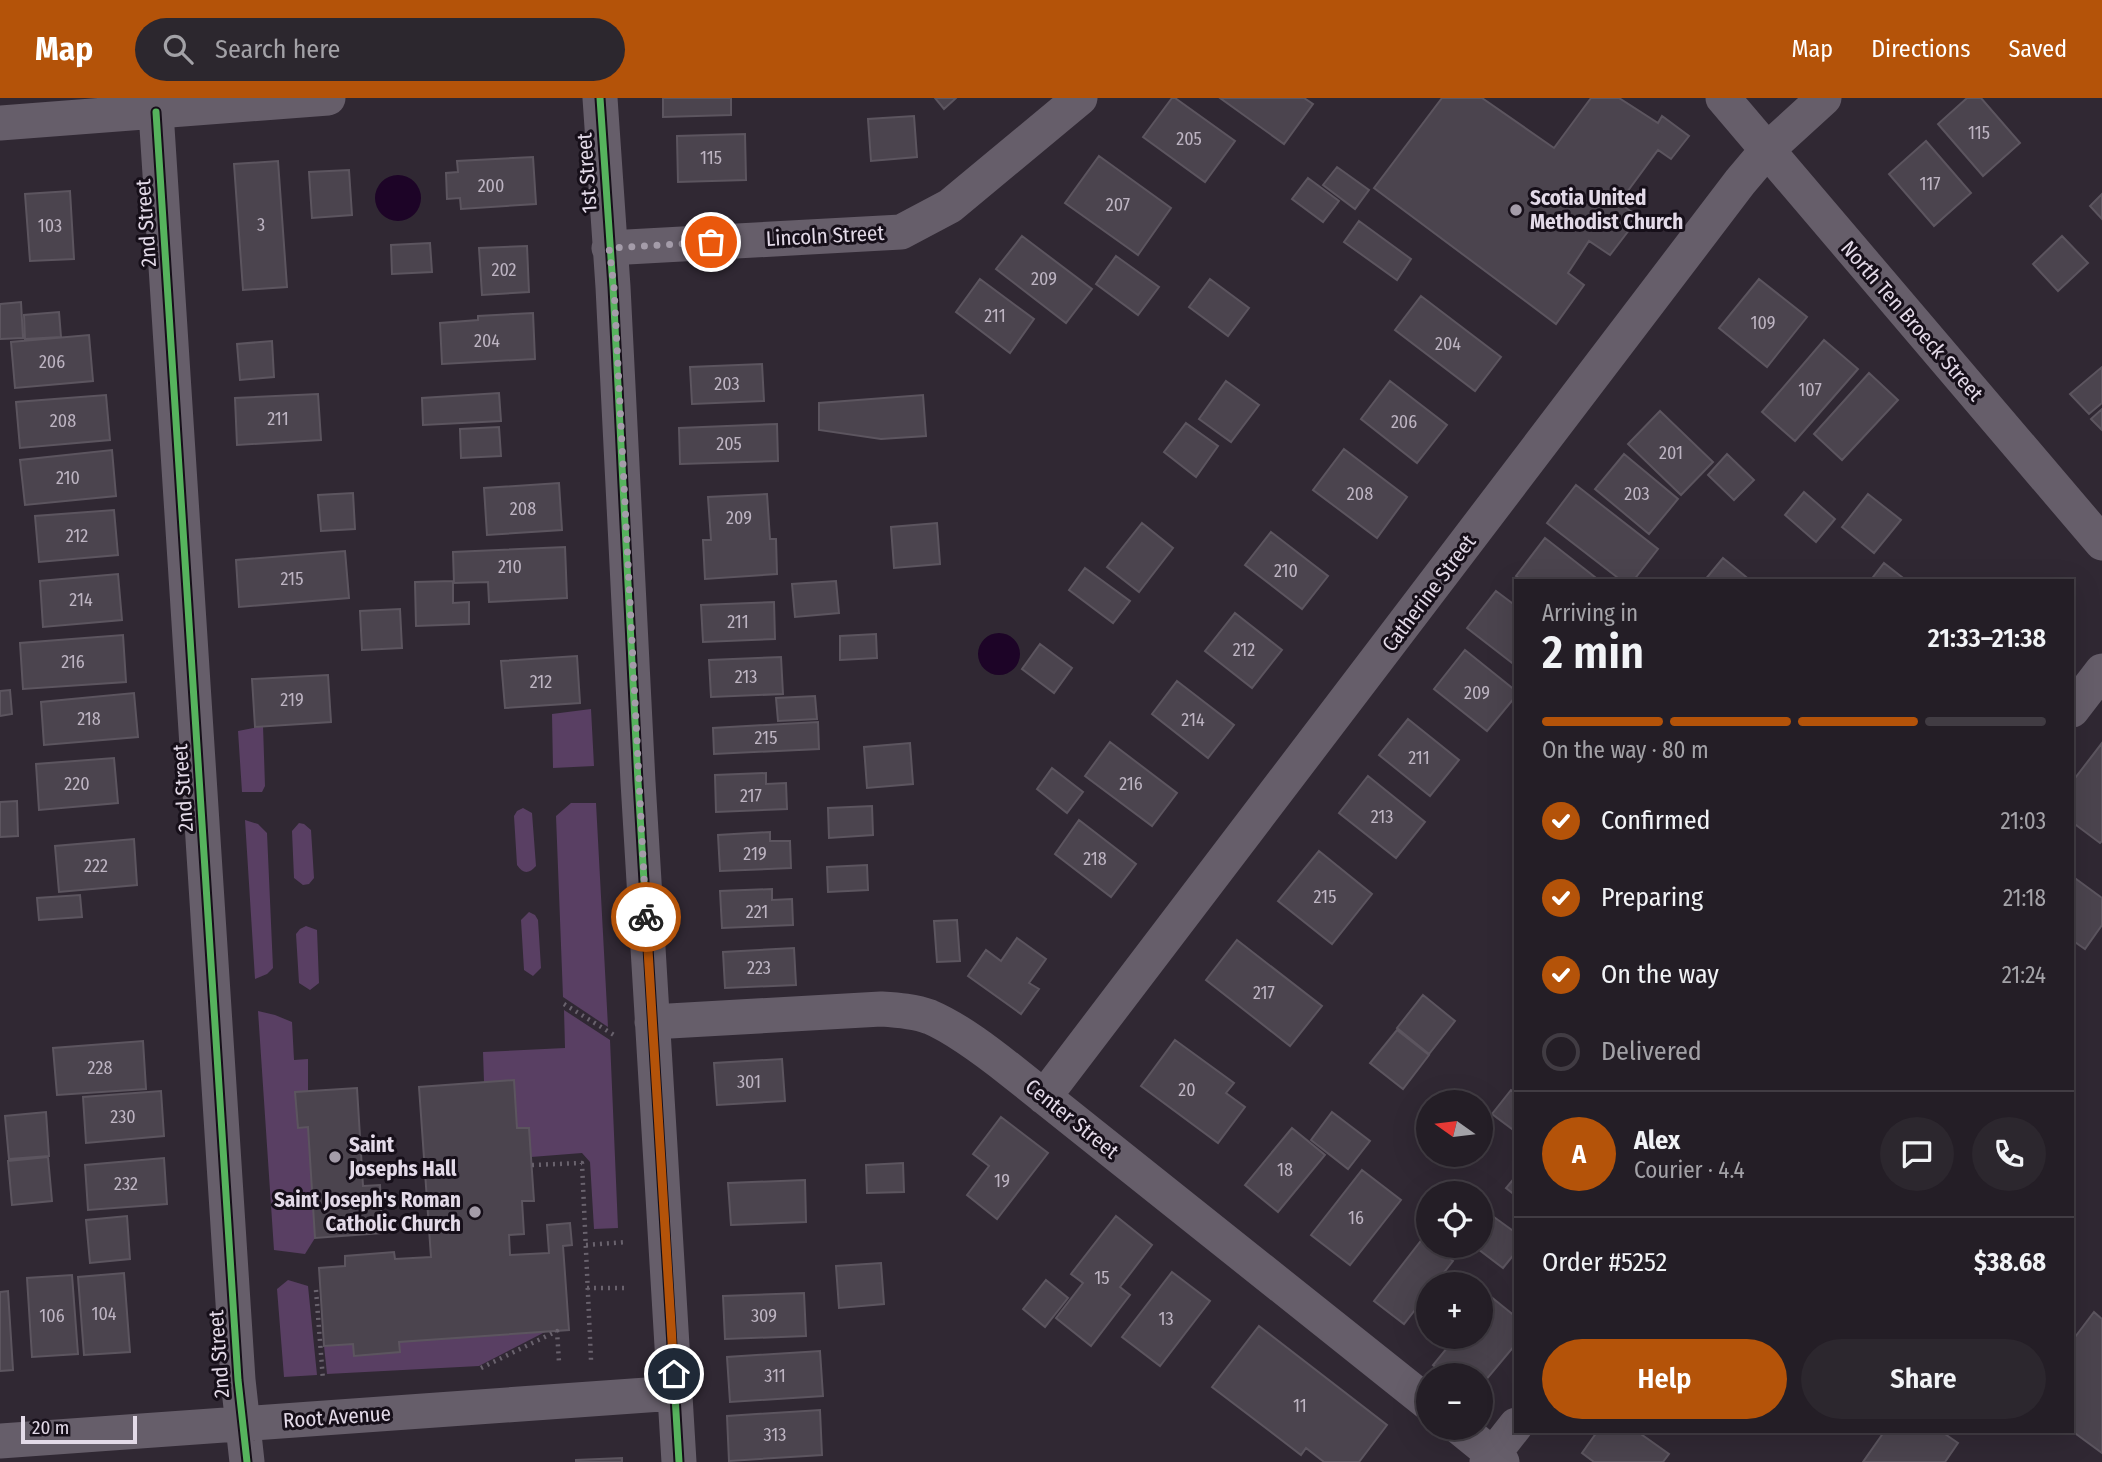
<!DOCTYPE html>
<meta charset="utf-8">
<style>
body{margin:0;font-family:"Fira Sans Condensed",sans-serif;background:#2c272e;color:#f1f3f6;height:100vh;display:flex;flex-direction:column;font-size:26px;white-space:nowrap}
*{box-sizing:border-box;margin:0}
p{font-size:23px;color:#a3a2a7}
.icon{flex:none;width:38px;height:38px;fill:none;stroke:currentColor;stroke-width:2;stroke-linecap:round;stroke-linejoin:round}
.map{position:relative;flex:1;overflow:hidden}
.panel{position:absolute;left:1514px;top:481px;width:560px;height:854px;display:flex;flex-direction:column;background:#241e26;border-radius:0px;box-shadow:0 7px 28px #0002,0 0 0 2px #413c43}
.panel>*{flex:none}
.needle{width:46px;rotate:284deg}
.buttons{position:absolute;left:1416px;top:992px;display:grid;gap:14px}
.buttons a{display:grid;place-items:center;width:77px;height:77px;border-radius:50%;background:#241e26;box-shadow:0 7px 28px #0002,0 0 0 2px #413c43;font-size:35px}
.scale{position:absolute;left:21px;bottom:18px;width:116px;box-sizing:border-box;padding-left:7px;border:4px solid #e3dae8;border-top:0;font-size:19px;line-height:24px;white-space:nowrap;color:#e3dae8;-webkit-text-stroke:5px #160f19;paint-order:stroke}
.pin{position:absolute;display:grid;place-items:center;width:60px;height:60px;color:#fff;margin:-30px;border:4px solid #fff;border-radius:50%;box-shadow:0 2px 7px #0007}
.courier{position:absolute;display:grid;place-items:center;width:70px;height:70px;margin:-35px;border:5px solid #b45309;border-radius:50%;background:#fff;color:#222;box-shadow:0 2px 9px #0007}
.summary em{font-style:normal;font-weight:600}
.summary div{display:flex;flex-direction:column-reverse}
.summary{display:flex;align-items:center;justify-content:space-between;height:119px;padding:0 28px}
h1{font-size:46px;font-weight:600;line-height:52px}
.bar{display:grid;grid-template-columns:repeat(4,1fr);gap:10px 7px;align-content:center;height:84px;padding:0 28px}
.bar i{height:9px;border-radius:5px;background:#413c43}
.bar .current{background:#b45309}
.bar p{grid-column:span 4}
.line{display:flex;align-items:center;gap:18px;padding:0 28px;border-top:2px solid #413c43}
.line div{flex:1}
.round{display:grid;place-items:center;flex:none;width:74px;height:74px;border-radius:37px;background:#2c272e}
ol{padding:0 28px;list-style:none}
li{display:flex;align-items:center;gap:21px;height:77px}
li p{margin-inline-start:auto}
li .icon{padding:7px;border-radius:50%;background:#b45309;color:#fff;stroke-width:4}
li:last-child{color:#a3a2a7}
li i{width:38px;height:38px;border:4px solid #413c43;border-radius:50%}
.action{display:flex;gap:14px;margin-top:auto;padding:14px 28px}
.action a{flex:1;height:80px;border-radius:42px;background:#b45309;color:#fff;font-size:28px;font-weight:600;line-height:80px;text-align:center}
.action a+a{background:#2c272e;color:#f1f3f6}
header{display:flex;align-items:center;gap:42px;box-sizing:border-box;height:98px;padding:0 35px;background:#b45309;color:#fff}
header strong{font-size:33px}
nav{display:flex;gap:38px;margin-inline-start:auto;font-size:24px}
.search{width:490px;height:63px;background:#2c272e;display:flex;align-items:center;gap:18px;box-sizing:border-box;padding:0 24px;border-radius:38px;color:#a3a2a7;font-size:26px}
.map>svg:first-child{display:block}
.green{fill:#593f63}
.water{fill:#1d0427}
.building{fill:#4b444e;stroke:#5c555f;stroke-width:2}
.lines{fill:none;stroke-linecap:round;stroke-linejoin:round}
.path{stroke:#69626d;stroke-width:4.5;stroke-dasharray:2 5;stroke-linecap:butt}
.street{stroke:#665e6a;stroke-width:35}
.cycleway-casing{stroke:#160f19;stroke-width:11}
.cycleway{stroke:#56b35d;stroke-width:7}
.done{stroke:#a49ca9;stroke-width:7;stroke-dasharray:0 12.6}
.route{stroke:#b45309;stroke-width:9}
.poi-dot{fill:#a49ca9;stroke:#160f19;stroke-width:2.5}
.labels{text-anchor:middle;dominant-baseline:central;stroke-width:6;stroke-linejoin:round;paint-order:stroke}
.number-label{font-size:18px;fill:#bdb4c2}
.street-label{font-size:21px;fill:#e3dae8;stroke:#160f19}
.poi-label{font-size:21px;font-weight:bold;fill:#e3dae8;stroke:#160f19;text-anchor:start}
</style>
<header>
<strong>Map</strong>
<div class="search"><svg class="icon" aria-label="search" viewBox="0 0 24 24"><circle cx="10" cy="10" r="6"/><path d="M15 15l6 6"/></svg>Search here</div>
<nav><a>Map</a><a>Directions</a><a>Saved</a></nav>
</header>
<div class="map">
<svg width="2102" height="1364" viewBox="0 0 2102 1364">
<rect width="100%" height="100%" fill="#302833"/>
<path class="green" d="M591 611 594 668 553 670 552 616Z
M263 628 265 688 262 694H242L238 633Z
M571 705H596L608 929 563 899 556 718Z
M523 710 532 715 536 768C529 776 523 776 517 767L514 718 517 713Z
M245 722 258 726 267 735 273 870 267 876 255 881Z
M299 725 304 726 311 732 314 780 309 786 303 787 294 780 292 733Z
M529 814 535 817 538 822 541 870 533 878 524 872 521 822Z
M306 828 317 832 319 885 310 892 299 885 296 836 300 831Z
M564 912 610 942 618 1130 594 1131 590 1064 582 1055 531 1059 529 1030H517L514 982 484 984 483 954 565 950Z
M258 913 275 917 292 924 294 962 308 961V993L295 995 298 1029H308L315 1140 305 1156 274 1152Z
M288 1182 308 1188 317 1277 284 1279 277 1191Z
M545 1234 479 1268 327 1276 324 1248 353 1246 354 1258 399 1254V1244Z"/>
<path class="water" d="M375 100a23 23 0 1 1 46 0a23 23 0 1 1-46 0Z
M978 556a21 21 0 1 1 42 0a21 21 0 1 1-42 0Z"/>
<path class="building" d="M663 0H731V17L663 19Z
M935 0H956L944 11Z
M1172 0H1175L1235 43 1205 84 1143 39Z
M1220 0H1304L1313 6 1284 46Z
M1442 0H1482L1554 50 1591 0H1619L1658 25 1662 18 1689 38 1671 61 1658 52 1619 105 1639 119 1610 157 1589 143 1568 175 1584 187 1556 226 1374 90Z
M1967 0H1981L2020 45 1983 78 1938 26Z
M914 18 917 59 871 63 868 21Z
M745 36 746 82 678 84 677 38Z
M1926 43 1971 95 1934 128 1889 76Z
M1099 58 1171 110 1138 157 1065 105Z
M533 59 536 106 461 111 460 100 447 101 446 75 458 74 457 63Z
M278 63 287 189 243 192 234 66Z
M1337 69 1369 92 1355 111 1323 87Z
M349 72 352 117 312 120 309 74Z
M1308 80 1339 103 1323 124 1292 101Z
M70 93 74 161 30 163 25 96Z
M2102 96V121L2090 108Z
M1359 123 1411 161 1397 182 1344 144Z
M1022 138 1092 191 1066 225 996 171Z
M2062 138 2088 165 2058 193 2033 166Z
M430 145 432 174 392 176 391 147Z
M527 148 529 194 482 197 479 150Z
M1116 158 1159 189 1138 217 1096 186Z
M980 181 1034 221 1010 255 956 214Z
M1210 181 1249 210 1228 238 1189 209Z
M1759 181 1807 219 1767 269 1719 230Z
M1421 198 1501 259 1475 293 1395 232Z
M21 204 23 240 0 241V206Z
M59 214 61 239 25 241 24 217Z
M533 215 535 261 442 266 440 225 478 222V218Z
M89 237 93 283 15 290 11 244Z
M1824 242 1858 271 1795 343 1762 314Z
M272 243 274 279 240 282 237 246Z
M762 266 764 303 692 306 690 269Z
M2102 269V305L2089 316 2070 296Z
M1869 275 1898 302 1842 362 1814 336Z
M1226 283 1259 307 1231 344 1199 321Z
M1390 283 1447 327 1417 365 1361 321Z
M499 295 501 323 423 327 422 300Z
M318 296 321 342 237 347 235 300Z
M106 297 110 342 20 350 16 304Z
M923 297 926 338 881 341 819 332V305Z
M2102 311V332L2091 321Z
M1660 313 1713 364 1681 397 1628 346Z
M1186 325 1218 348 1196 379 1164 354Z
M777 326 778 363 680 366 679 330Z
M499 329 501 358 461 360 460 331Z
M1344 351 1407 399 1377 440 1313 392Z
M112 352 116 398 25 407 20 362Z
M1624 356 1678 401 1649 436 1595 391Z
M1727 356 1754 382 1734 402 1708 377Z
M559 385 562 432 487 437 484 390Z
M1576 387 1658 451 1633 483H1622L1547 425Z
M1804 394 1835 421 1816 444 1785 417Z
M353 395 355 431 321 433 318 397Z
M767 396 770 441H776L777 476 705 481 703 442H711L708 399Z
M1868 396 1901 422 1874 455 1842 429Z
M114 412 118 457 39 464 35 418Z
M937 425 940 466 894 470 891 429Z
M1142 425 1173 450 1139 494 1107 469Z
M1271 434 1328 478 1302 511 1245 467Z
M1545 440 1600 483H1523L1516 478Z
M565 449 567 500 489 504 488 484 454 485 453 454Z
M345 453 349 500 239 509 236 462Z
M1723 460 1751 483H1704Z
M1884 465 1907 483H1870Z
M1085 470 1130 503 1113 525 1069 492Z
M118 476 122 522 43 529 40 483Z
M453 483V505L469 504V526L416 528 415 484Z
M836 483 839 515 795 519 792 486Z
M1496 493 1516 508V568L1467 530Z
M774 504 775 541 703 544 701 507Z
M400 511 402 550 362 552 360 513Z
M1235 515 1282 552 1252 590 1205 553Z
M876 536 877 560 840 562V538Z
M123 537 126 584 23 591 20 545Z
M1040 546 1072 570 1054 595 1022 571Z
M1465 552 1516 593V598L1487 633 1434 591Z
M577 558 580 605 505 610 501 563Z
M781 559 783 596 711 599 709 562Z
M328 577 331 624 255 629 252 581Z
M1177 583 1234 627 1208 660 1152 616Z
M10 592 12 616 0 618V593Z
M134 595 138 639 44 647 41 604Z
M815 598 817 621 778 623 776 600Z
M1408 621 1459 662 1430 698 1379 657Z
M818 624 819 651 714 656 713 630Z
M1110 644 1177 695 1152 728 1085 678Z
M910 645 913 686 867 690 864 649Z
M2102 645V743L2100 745 2072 724V684Z
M114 660 118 705 39 712 36 666Z
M1052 670 1083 694 1067 715 1037 691Z
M766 675V686L786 685 787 711 716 714 715 677Z
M1368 678 1425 724 1396 760 1339 715Z
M17 703 18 738 0 739V704Z
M872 708 873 737 829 740 828 710Z
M1079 722 1136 766 1111 799 1055 756Z
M770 734V743H790L791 770 720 773 718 737Z
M134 741 137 787 59 794 55 748Z
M1319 753 1372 796 1332 846 1278 803Z
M867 767 868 792 828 794 827 769Z
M2072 778 2102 800V827L2085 851 2072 842Z
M772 791V802L792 801 793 827 722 830 720 793Z
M80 797 82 819 39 822 37 800Z
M957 822 960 863 937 864 934 823Z
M1017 840 1046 861 1029 885 1039 891 1021 916 968 878 986 852 1001 863Z
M1237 842 1322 908 1290 948 1206 882Z
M794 850 796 887 725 890 723 854Z
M1423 897 1455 923 1429 956 1397 930Z
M1397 932 1429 957 1403 991 1370 965Z
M1175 942 1234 985 1226 995 1245 1009 1218 1045 1141 988Z
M143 943 146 991 57 997 53 950Z
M782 961 785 1003 717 1007 714 965Z
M514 982 517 1030H529L534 1103H522L524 1136 509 1137 510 1157 549 1155 547 1127 570 1125 572 1147 563 1148 569 1232 399 1244 400 1254 354 1258 353 1246 324 1248 319 1170 345 1168V1158L394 1154 395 1161 431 1159 419 989Z
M357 990 363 1088 380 1087 382 1135 315 1140 308 1029 298 1030 295 994Z
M1511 992 1516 995V1034L1492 1016Z
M161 993 164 1038 86 1045 83 999Z
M46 1014 49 1058 9 1061 5 1018Z
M1332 1014 1370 1043 1348 1071 1311 1042Z
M1001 1019 1048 1055 997 1121 967 1097 989 1068 973 1056Z
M1292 1030 1325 1057 1278 1114 1245 1087Z
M48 1059 52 1103 12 1107 8 1063Z
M164 1060 167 1106 88 1112 85 1067Z
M903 1065 904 1094 867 1095 866 1067Z
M1362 1072 1401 1102 1350 1167 1311 1137Z
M1516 1078V1098L1506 1090Z
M805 1082 806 1124 731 1127 728 1085Z
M1487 1114 1516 1135V1154L1503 1170 1474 1148H1480V1123Z
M127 1118 130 1161 90 1165 86 1122Z
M1116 1118 1152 1147 1120 1189 1130 1197 1091 1248 1056 1220 1083 1185 1071 1176Z
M1423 1140 1428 1143V1148H1434L1453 1163 1435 1186H1428V1195L1404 1226 1374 1203Z
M881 1165 884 1206 839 1210 836 1168Z
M1172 1174 1210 1203 1160 1268 1122 1239Z
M124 1175 130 1254 84 1257 78 1179Z
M72 1177 78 1256 32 1259 27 1180Z
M1046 1182 1068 1200 1045 1229 1023 1211Z
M8 1193 13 1272 0 1273V1194Z
M804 1195 806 1238 725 1241 723 1198Z
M1490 1198 1516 1219V1246L1480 1289V1278H1447L1433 1267 1456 1239H1480V1209Z
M2094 1214 2102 1221V1355L2072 1333V1243Z
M1259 1228 1387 1327 1359 1364H1324L1306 1350 1301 1357 1212 1289Z
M820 1253 823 1298 730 1304 727 1259Z
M820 1312 822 1357 729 1363 727 1318Z
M1597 1334H1638L1669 1356 1663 1364H1594L1582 1355Z
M1884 1334H1942L1958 1345 1945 1364H1863Z
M622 1360V1364H576V1362Z"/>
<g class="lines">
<path class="path" d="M564 906 614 937
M532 1067 582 1065 591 1262
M586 1147 626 1144
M587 1190H629
M316 1192 323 1282
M481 1270 557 1233 559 1264"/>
<path class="street" d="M600 0 613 189 638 684 679 1364
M1723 0 2102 445
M156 14 238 1282 247 1364
M0 25 328 0
M609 150 901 134 950 108 1080 0
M2072 612 2102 573
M652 924 881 911C897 912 914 913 930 919 958 931 989 955 1013 974L1428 1305
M1044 999 1740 84 1767 52 1824 0
M1460 1330 1502 1364
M0 1343 675 1295
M1487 1364 1516 1327"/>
<defs>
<path id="cycleway" d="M600 0 613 189 638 684 679 1364
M156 14 238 1282 247 1364"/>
</defs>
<use href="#cycleway" class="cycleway-casing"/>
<use href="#cycleway" class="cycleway"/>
</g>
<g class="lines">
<path class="done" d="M646 819 614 189 609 150 711 144"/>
<path class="route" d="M646 819 674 1276"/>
</g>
<g class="poi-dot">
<circle cx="1516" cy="112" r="7"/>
<circle cx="335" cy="1059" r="7"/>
<circle cx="475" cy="1114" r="7"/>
</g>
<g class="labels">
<g class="number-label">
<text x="1979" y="35">115</text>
<text x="1189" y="41">205</text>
<text x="711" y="60">115</text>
<text x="1930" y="86">117</text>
<text x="491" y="88">200</text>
<text x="1118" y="107">207</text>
<text x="261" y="127">3</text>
<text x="50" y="128">103</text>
<text x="504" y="172">202</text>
<text x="1044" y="181">209</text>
<text x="995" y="218">211</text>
<text x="1763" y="225">109</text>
<text x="487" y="243">204</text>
<text x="1448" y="246">204</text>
<text x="52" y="264">206</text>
<text x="727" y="286">203</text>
<text x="1810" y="292">107</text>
<text x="278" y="321">211</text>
<text x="63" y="323">208</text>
<text x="1404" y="324">206</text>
<text x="729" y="346">205</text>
<text x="1671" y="355">201</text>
<text x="68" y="380">210</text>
<text x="1360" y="396">208</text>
<text x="1637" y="396">203</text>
<text x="523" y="411">208</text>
<text x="739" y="420">209</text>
<text x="77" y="438">212</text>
<text x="510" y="469">210</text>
<text x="1286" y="473">210</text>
<text x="292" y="481">215</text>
<text x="81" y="502">214</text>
<text x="738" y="524">211</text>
<text x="1244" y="552">212</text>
<text x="73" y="564">216</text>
<text x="746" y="579">213</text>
<text x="541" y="584">212</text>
<text x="1477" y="595">209</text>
<text x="292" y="602">219</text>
<text x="89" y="621">218</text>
<text x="1193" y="622">214</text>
<text x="766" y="640">215</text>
<text x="1419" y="660">211</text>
<text x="77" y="686">220</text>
<text x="1131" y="686">216</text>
<text x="751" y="698">217</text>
<text x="1382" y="719">213</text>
<text x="755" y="756">219</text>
<text x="1095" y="761">218</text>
<text x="96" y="768">222</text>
<text x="1325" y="799">215</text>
<text x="757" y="814">221</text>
<text x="759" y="870">223</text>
<text x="1264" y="895">217</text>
<text x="100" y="970">228</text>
<text x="749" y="984">301</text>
<text x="1187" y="992">20</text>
<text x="123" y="1019">230</text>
<text x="1285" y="1072">18</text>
<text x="1002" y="1083">19</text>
<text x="126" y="1086">232</text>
<text x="1356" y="1120">16</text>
<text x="1102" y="1180">15</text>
<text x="104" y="1216">104</text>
<text x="52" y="1218">106</text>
<text x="764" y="1218">309</text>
<text x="1166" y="1221">13</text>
<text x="775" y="1278">311</text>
<text x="1300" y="1308">11</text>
<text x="775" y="1337">313</text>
</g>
<g class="street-label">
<text transform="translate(587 75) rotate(-94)">1st Street</text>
<text transform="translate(146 125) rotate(-94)">2nd Street</text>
<text transform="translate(825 138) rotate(-3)">Lincoln Street</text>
<text transform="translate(1912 223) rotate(49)">North Ten Broeck Street</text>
<text transform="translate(1429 495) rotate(-53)">Catherine Street</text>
<text transform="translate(183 690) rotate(-94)">2nd Street</text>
<text transform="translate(1072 1021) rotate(39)">Center Street</text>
<text transform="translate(219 1256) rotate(-94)">2nd Street</text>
<text transform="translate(337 1319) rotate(-4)">Root Avenue</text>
</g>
<g class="poi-label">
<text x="1530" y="100">Scotia United<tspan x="1530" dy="24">Methodist Church</tspan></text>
<text x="349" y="1047">Saint<tspan x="349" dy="24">Josephs Hall</tspan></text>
<text x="461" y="1102" text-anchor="end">Saint Joseph's Roman<tspan x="461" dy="24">Catholic Church</tspan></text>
</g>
</g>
</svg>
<div class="buttons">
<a><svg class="needle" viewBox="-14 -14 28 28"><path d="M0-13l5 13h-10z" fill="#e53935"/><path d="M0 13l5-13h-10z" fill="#a3a2a7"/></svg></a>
<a><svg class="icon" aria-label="locate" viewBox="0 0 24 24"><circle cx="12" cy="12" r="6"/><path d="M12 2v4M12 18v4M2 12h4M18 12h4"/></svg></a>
<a>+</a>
<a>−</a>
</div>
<div class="scale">20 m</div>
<div class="pin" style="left:711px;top:144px;background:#ea580c"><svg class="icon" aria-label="bag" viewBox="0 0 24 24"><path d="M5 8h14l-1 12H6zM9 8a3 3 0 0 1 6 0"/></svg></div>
<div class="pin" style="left:674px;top:1276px;background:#1f2937"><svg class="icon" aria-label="home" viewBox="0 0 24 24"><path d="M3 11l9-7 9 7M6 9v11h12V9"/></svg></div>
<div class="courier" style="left:646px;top:819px"><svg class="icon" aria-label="bike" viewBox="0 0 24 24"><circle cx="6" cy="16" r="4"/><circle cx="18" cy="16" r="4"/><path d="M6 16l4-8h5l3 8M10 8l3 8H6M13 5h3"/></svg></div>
<section class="panel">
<div class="summary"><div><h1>2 min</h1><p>Arriving in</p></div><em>21:33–21:38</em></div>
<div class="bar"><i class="current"></i><i class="current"></i><i class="current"></i><i></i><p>On the way · 80 m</p></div>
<ol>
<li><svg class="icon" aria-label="check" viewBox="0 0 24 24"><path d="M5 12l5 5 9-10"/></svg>Confirmed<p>21:03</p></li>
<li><svg class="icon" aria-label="check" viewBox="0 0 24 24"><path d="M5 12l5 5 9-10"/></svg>Preparing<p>21:18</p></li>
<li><svg class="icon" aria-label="check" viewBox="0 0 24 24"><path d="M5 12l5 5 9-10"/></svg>On the way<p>21:24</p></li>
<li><i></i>Delivered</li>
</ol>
<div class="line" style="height:126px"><b class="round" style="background:#b45309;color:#fff">A</b><div><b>Alex</b><p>Courier · 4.4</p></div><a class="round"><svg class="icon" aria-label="chat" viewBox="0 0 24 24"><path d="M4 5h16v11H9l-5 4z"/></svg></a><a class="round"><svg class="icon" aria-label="phone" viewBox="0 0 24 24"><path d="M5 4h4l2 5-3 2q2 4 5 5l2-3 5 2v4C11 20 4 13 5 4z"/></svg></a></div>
<div class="line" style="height:91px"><div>Order #5252</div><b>$38.68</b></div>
<div class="action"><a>Help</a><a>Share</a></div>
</section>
</div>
